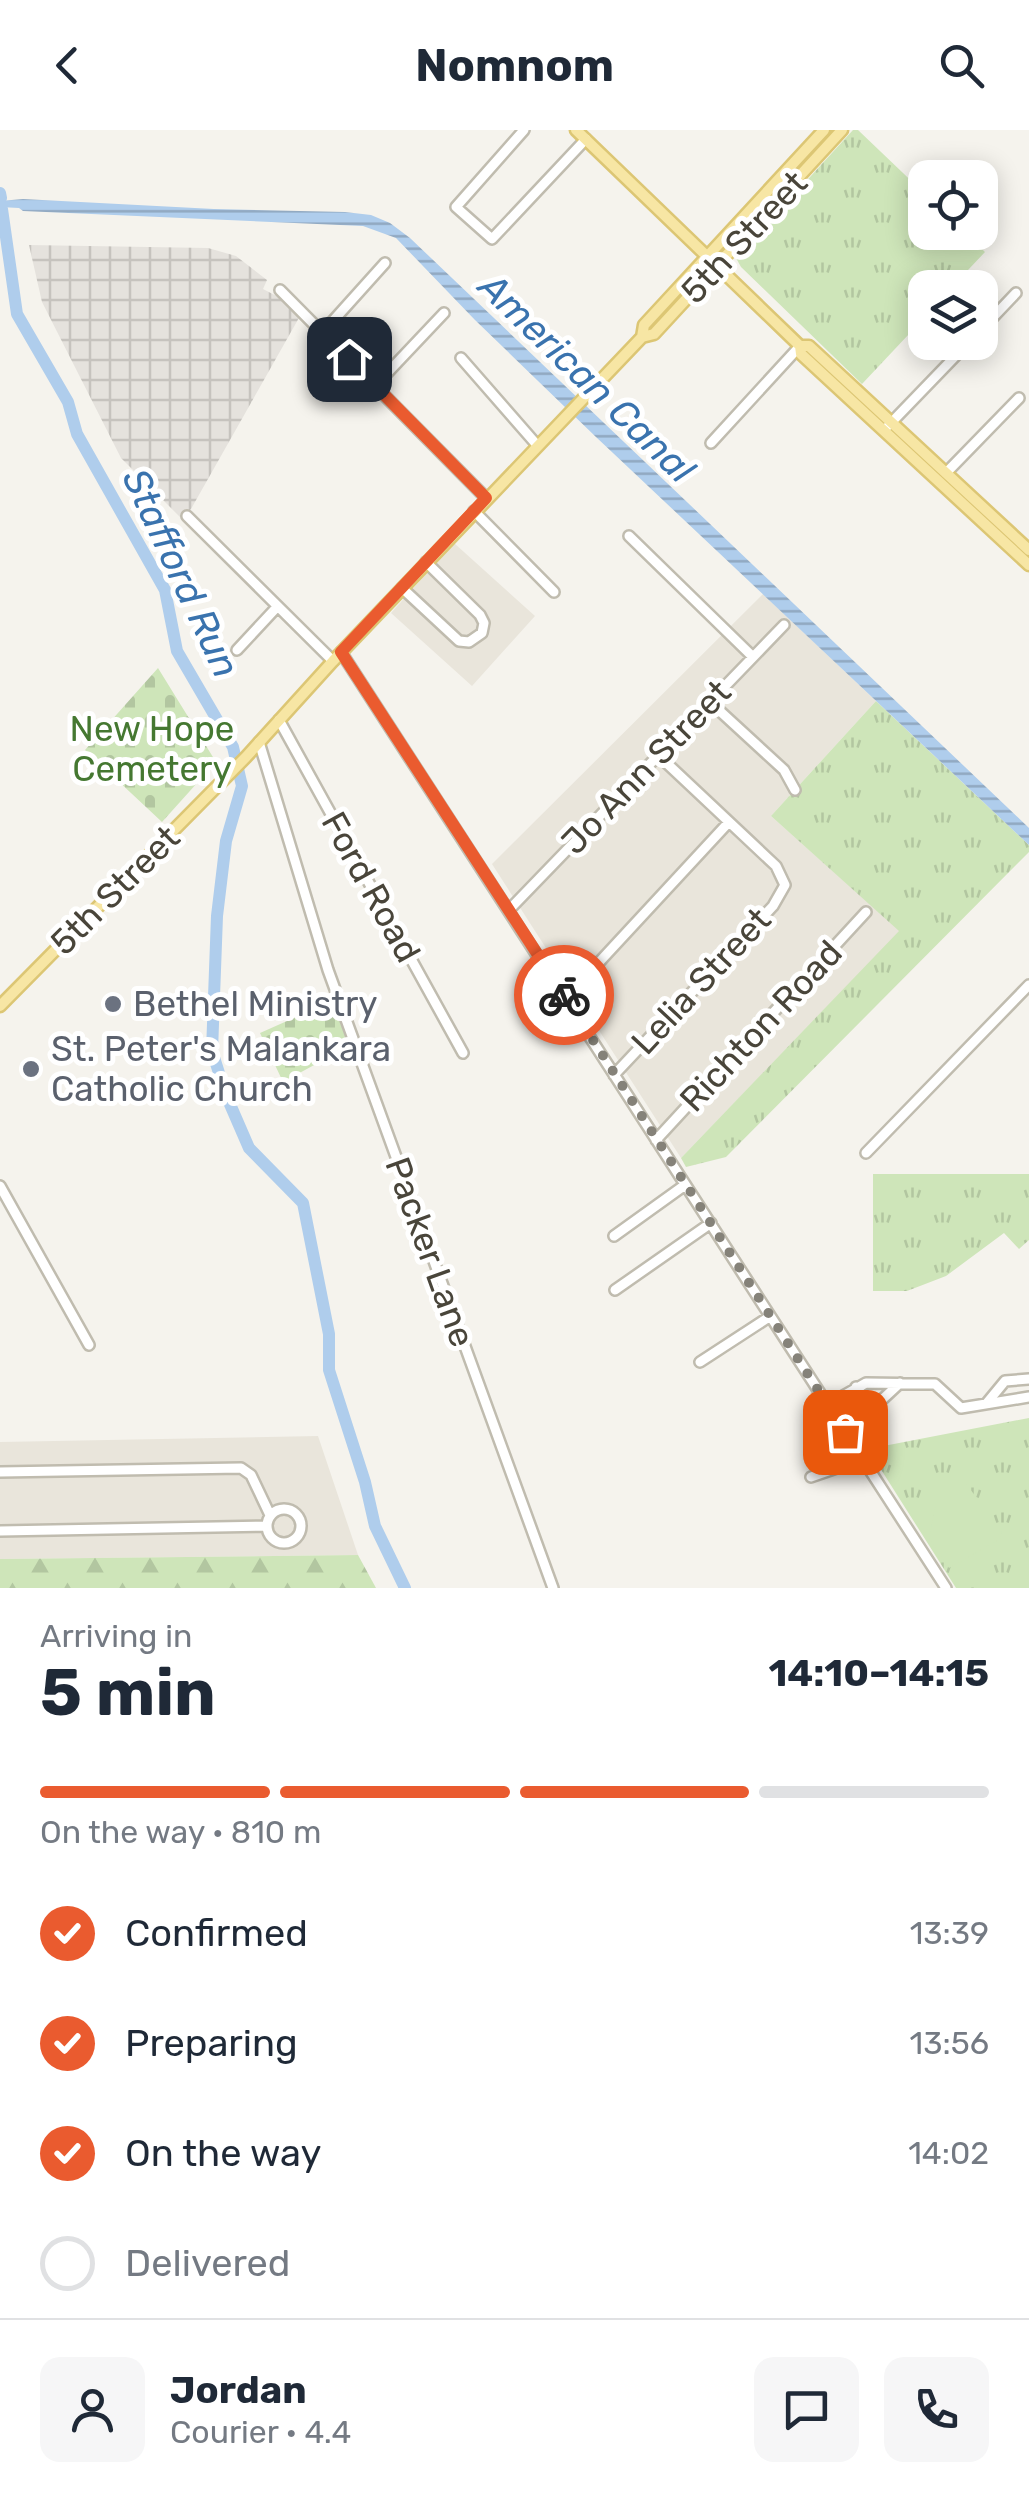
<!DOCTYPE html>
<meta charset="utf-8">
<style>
body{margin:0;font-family:Rubik,sans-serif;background:#f6f6f7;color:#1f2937;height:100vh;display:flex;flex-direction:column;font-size:38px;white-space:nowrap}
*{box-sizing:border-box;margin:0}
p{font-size:32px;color:#747a83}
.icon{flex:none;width:55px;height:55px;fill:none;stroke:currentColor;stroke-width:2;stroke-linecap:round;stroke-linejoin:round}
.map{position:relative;height:1458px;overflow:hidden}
.drawer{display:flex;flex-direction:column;background:#fff;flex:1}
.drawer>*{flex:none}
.fabs{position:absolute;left:908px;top:30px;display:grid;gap:20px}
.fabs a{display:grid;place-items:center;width:90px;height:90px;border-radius:20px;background:#fff;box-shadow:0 5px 25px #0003;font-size:50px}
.pin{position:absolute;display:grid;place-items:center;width:85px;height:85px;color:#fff;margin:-42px;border-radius:20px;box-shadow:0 5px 15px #0006}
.courier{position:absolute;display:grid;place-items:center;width:100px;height:100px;margin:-50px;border:8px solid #ea5b2f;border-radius:50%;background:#fff;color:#222;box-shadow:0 2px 12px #0007}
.head em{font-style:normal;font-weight:700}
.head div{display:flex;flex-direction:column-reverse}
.head{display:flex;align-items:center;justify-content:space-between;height:170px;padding:0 40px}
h1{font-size:65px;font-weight:700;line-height:75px}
.bar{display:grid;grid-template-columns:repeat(4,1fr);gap:15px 10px;align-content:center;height:120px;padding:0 40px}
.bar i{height:12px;border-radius:8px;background:#e0e1e3}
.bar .selected{background:#ea5b2f}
.bar p{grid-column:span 4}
.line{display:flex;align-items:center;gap:25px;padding:0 40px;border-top:2px solid #e0e1e3}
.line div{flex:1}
.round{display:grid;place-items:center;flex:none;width:105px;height:105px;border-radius:20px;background:#f6f6f7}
ol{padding:0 40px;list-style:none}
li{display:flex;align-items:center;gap:30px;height:110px}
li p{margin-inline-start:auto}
li .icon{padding:10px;border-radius:50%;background:#ea5b2f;color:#fff;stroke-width:4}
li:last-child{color:#747a83}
li i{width:55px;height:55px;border:5px solid #e0e1e3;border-radius:50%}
header{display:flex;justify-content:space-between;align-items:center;height:130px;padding:0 40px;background:#fff;font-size:45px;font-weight:700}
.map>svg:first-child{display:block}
.residential{fill:#e9e5db}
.industrial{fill:url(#industrial-grid)}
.grass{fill:url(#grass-tufts)}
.forest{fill:url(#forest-firs)}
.cemetery{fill:url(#cemetery-stones)}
.garden{fill:#cee5b9}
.water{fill:url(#water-rules)}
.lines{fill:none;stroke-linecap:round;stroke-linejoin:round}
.river{stroke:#afcdec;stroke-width:12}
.minor-casing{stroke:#c0bcaf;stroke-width:14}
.major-casing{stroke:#dcc674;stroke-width:15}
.minor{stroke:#fff;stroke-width:9}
.major{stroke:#f7e6a4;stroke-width:10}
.done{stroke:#858279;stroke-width:10;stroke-dasharray:0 18}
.route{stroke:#ea5b2f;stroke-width:12}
.worship-dot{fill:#6b7280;stroke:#fff;stroke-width:4}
.labels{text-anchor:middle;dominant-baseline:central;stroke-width:10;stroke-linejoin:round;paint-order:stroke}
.street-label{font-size:35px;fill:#49453a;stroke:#fff}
.park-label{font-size:35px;fill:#457831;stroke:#fff}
.worship-label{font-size:35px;fill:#5b616d;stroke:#fff;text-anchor:start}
.water-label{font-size:38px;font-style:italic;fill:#3a73ae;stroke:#fff}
</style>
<header><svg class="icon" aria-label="back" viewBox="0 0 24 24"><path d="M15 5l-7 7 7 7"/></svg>Nomnom<svg class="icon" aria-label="search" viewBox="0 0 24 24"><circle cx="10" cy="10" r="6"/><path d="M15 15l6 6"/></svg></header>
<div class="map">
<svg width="1029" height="1458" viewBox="0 0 1029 1458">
<defs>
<pattern id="industrial-grid" width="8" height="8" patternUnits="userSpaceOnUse" patternTransform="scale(2.5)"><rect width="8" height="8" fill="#e5e2dd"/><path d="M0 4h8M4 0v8" fill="none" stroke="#c6c3be"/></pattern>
<pattern id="grass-tufts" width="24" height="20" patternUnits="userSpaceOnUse" patternTransform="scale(2.5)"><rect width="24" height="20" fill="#cee5b9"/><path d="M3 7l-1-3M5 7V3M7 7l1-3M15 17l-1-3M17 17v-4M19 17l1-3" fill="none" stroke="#b2c6a0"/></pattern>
<pattern id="forest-firs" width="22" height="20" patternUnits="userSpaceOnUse" patternTransform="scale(2.5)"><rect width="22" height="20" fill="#cee5b9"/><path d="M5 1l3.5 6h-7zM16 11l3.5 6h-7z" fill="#b2c6a0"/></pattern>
<pattern id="cemetery-stones" width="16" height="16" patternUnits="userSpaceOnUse" patternTransform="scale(2.5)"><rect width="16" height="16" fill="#cee5b9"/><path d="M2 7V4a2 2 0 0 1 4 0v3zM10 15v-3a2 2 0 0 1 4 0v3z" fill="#b2c6a0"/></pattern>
<pattern id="water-rules" width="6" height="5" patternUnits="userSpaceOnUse" patternTransform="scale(2.5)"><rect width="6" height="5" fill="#afcdec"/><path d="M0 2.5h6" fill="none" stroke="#90a8c0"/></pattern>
</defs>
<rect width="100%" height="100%" fill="#f5f3ed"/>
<path class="residential" d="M454 413 535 486 472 556 391 483Z
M763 464 876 571 771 686 900 801 681 1028 492 734Z
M318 1306 358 1425 0 1429V1312Z"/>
<path class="industrial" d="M29 115 208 118 236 126 267 150 263 159 288 172 300 186 191 379 181 388 121 328 42 172Z"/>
<path class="grass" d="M853 0H858L925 64V102L965 103 985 122 952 157 925 158V187L862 254 741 137 736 128Z
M876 571 1029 715V722L726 1027 686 1037 681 1028 899 801 771 686Z
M873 1044H1029V1110L1019 1119 1004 1103 946 1146 907 1161H873Z
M1029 1288V1458H956L868 1319Z"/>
<path class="forest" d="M358 1425 376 1458H0V1429Z"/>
<path class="cemetery" d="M158 538 216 632 162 692 85 620Z
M332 871 349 916 283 952 260 903Z"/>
<path class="garden" d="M966 1354 1002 1400 1000 1409 949 1438 929 1408 936 1374Z"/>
<path class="water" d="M23 69 214 79 345 82 371 85 390 93 410 108 1029 698V715L596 307 475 190 396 108 363 96 23 81 19 78 0 77V71Z"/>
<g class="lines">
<path class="river" d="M0 63 1 68
M2 79 17 184 68 272 77 304 165 460 177 521 233 617 242 656 226 711 217 786 212 921 226 965 249 1018 303 1073 329 1204V1240L365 1352 375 1396 405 1458"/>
<defs>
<path id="minor" d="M524 0 456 77 492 109 586 9
M280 160 486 368
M980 201 1016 163
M323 202 385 133
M461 228 537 315
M375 256 444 183
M888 296 969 212
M711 313 800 216
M946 343 1019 268
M474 381 554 462
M187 386 333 531
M629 406 753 527
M402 458 459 511 469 512 482 503 484 493 480 485 426 432
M237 520 277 477
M341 522 946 1458
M710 572 784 640 795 660
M279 590 463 923
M259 612 328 840 553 1458
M509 780 784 495
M566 868 729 692
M614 945 773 776 785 755 776 736 658 625
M656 1010 866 782
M866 1023 1029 855
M0 1056 89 1215
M614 1106 685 1055
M615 1160 711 1093
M700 1232 769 1187
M856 1257 873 1278 900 1253
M986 1274 1005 1251 1029 1249
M827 1275 866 1253 935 1254 961 1278 1029 1267
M0 1342 241 1338 251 1345 270 1385
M811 1347 863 1329
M267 1396a17 17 0 1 1 34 0a17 17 0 1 1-34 0Z
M0 1401 266 1396"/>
<path id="major" d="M576 0 800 216 801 224 1029 435
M642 207 644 195 824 0
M800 216H809L1029 420
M0 876 246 627 333 531 642 207 654 204 842 0"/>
</defs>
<use href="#minor" class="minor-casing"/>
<use href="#major" class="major-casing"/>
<use href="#minor" class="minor"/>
<use href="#major" class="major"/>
</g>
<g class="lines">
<path class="done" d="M564 865 845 1302"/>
<path class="route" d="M349 229 486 368 341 522 564 865"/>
</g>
<g class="worship-dot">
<circle cx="113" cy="874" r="10"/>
<circle cx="31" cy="939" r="10"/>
</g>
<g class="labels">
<g class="street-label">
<text transform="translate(744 107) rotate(-47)">5th Street</text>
<text transform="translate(646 637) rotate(-46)">Jo Ann Street</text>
<text transform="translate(371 757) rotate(61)">Ford Road</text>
<text transform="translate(115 760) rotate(-45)">5th Street</text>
<text transform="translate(701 851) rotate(-47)">Lelia Street</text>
<text transform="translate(761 896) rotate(-47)">Richton Road</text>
<text transform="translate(430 1122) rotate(70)">Packer Lane</text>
</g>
<g class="park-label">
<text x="152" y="599">New Hope<tspan x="152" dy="40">Cemetery</tspan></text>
</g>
<g class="worship-label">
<text x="133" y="874">Bethel Ministry</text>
<text x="51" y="919">St. Peter's Malankara<tspan x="51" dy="40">Catholic Church</tspan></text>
</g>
<g class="water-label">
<text transform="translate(587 248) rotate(44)">American Canal</text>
<text transform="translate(181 443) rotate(65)">Stafford Run</text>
</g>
</g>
</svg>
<div class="fabs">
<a><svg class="icon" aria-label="locate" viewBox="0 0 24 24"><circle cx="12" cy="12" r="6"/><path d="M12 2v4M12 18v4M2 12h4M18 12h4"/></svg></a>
<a><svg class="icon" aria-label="layers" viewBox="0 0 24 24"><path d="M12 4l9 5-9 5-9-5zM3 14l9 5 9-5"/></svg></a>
</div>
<div class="pin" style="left:845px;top:1302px;background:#ea580c"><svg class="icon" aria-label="bag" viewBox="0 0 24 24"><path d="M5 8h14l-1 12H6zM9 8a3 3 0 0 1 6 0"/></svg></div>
<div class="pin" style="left:349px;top:229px;background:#1f2937"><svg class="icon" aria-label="home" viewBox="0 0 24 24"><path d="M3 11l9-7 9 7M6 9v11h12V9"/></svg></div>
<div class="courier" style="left:564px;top:865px"><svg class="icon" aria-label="bike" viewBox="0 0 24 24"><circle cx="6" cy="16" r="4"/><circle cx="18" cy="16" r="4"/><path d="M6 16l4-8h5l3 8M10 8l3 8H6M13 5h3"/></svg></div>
</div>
<section class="drawer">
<div class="head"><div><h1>5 min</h1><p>Arriving in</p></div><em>14:10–14:15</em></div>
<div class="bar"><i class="selected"></i><i class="selected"></i><i class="selected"></i><i></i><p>On the way · 810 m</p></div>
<ol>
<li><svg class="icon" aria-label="check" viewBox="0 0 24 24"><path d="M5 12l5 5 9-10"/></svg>Confirmed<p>13:39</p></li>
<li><svg class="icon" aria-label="check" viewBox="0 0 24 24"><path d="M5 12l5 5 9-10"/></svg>Preparing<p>13:56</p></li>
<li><svg class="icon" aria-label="check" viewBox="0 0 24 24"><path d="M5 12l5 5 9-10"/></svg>On the way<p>14:02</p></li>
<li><i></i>Delivered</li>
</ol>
<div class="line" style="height:180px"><a class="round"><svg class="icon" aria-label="person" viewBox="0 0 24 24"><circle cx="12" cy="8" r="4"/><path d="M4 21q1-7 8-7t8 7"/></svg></a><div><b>Jordan</b><p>Courier · 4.4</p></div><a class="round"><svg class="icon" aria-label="chat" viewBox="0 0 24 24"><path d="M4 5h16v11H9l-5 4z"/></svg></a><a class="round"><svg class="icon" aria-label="phone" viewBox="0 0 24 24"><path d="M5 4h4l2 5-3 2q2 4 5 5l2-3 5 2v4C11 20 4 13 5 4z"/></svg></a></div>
</section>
